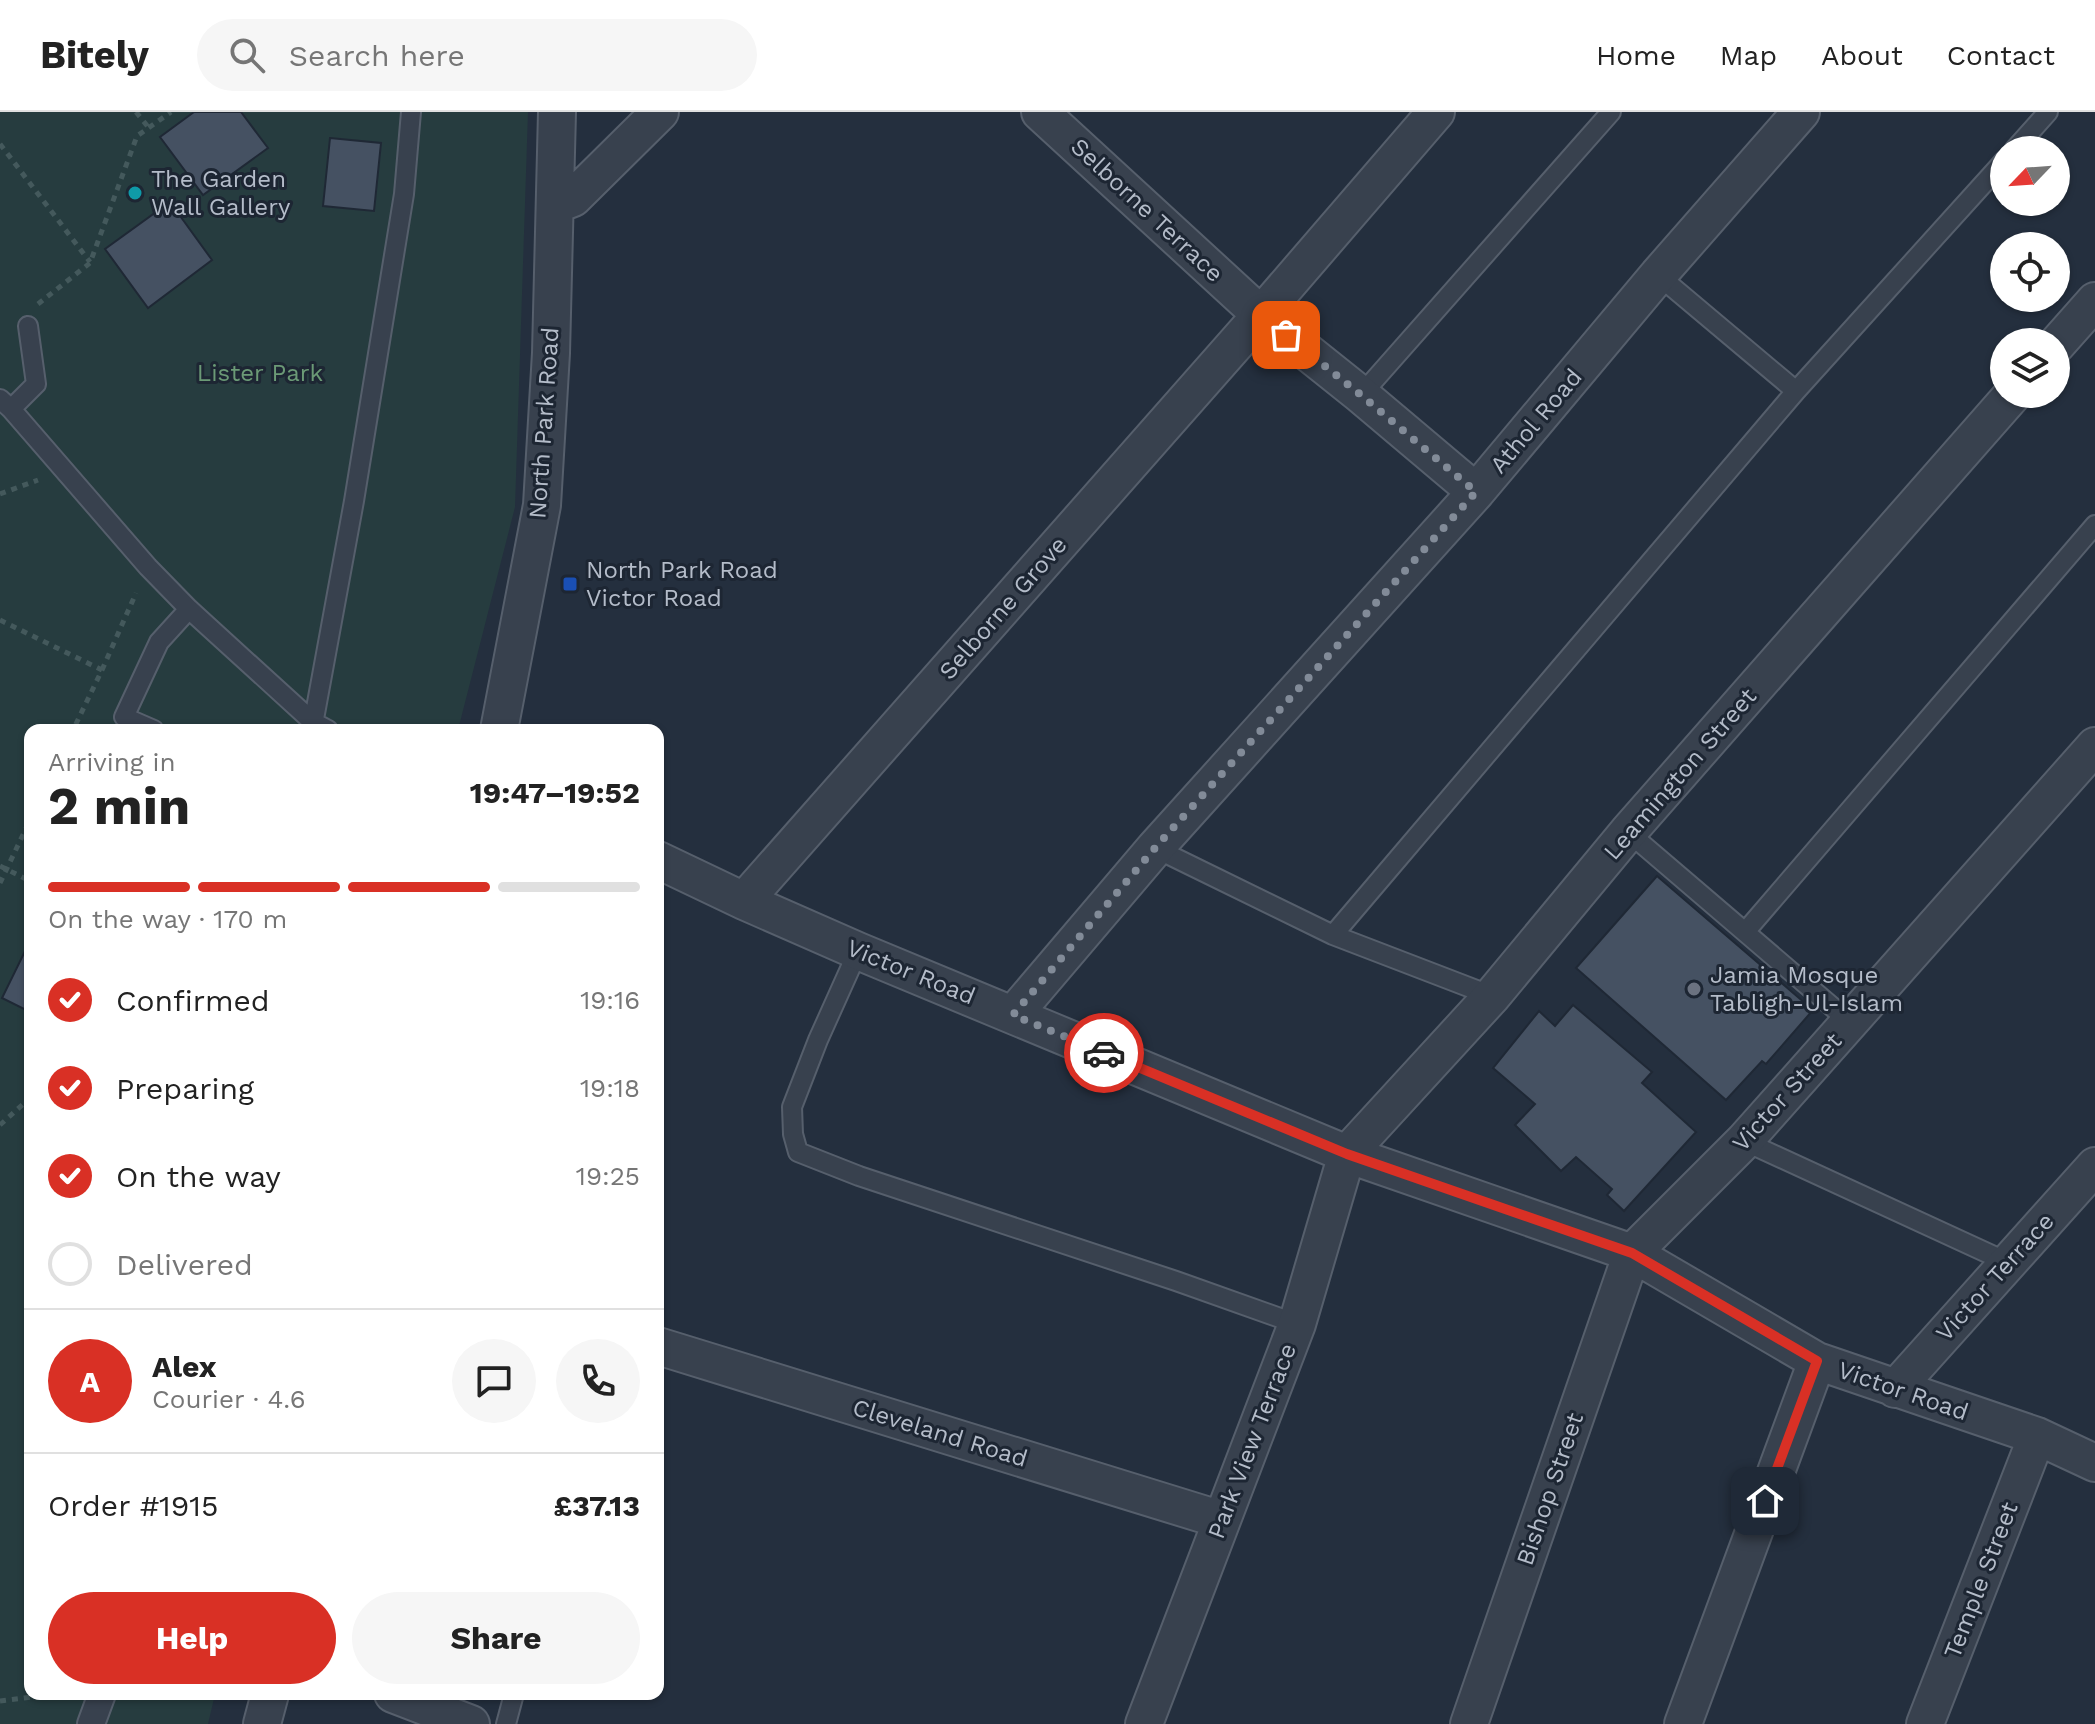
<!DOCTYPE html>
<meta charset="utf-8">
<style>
body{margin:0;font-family:"Work Sans",sans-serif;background:#f6f6f6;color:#222;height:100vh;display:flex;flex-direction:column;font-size:30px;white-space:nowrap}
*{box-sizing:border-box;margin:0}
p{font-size:26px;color:#767676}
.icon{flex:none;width:44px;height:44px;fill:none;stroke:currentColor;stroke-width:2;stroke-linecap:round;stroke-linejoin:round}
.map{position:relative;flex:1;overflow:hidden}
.panel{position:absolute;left:24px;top:612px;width:640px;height:976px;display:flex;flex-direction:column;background:#fff;border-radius:16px;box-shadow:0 2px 6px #0004}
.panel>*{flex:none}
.needle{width:52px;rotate:245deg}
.controls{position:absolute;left:1990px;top:24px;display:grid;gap:16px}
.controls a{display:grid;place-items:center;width:80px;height:80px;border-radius:50%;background:#fff;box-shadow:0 2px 6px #0004;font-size:40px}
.pin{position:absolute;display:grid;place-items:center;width:68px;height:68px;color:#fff;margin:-34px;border-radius:16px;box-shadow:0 4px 12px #0006}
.courier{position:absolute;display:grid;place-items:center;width:80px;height:80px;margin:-40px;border:6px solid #d93025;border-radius:50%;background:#fff;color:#222;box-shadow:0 2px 10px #0007}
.headline em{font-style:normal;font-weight:700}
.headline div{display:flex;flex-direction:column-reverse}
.headline{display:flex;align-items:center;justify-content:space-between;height:136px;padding:0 24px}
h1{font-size:52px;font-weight:700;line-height:60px}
.bar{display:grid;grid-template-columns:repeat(4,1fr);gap:12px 8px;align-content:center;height:96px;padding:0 24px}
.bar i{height:10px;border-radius:6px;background:#e0e0e0}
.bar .selected{background:#d93025}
.bar p{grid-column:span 4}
.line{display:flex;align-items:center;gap:20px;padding:0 24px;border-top:2px solid #e0e0e0}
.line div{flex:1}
.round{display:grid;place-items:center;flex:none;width:84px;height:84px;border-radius:42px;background:#f6f6f6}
ol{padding:0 24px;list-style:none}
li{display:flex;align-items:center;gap:24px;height:88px}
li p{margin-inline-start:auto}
li .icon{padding:8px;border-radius:50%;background:#d93025;color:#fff;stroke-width:4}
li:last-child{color:#767676}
li i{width:44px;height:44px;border:4px solid #e0e0e0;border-radius:50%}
.button{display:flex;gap:16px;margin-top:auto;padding:16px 24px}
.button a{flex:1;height:92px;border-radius:48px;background:#d93025;color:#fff;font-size:32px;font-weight:700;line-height:92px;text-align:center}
.button a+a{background:#f6f6f6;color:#222}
header{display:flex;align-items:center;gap:48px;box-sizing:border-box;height:112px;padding:0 40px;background:#fff;border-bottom:2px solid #e0e0e0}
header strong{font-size:38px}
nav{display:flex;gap:44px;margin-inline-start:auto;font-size:28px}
.search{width:560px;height:72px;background:#f6f6f6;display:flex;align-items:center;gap:20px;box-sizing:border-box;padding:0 28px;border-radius:44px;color:#767676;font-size:30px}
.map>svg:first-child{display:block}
.green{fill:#263c3f}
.building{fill:#455162;stroke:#1f2835;stroke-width:2}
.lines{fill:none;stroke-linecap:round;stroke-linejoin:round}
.service-casing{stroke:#565f6c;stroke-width:22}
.pedestrian-casing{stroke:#565f6c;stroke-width:30}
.minor-casing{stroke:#565f6c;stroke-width:40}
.path{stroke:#44595c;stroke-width:5;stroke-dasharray:6 6;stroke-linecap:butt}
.service{stroke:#38414e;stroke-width:18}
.pedestrian{stroke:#38414e;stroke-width:26}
.minor{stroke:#38414e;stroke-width:36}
.done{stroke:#828b98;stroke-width:8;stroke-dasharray:0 14.4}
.route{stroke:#d93025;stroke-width:10}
.culture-dot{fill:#0f9aa8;stroke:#1d2633;stroke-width:3}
.transit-dot{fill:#1a4fb4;stroke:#1d2633;stroke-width:3}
.worship-dot{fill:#6b7280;stroke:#1d2633;stroke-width:3}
.labels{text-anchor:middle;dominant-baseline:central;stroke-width:6;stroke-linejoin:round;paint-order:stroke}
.poi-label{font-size:24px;fill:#b4bcc9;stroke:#1d2633;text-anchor:start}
.street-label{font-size:24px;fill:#b4bcc9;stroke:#1d2633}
.park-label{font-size:24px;fill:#6b9a76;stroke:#1d2633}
</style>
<header>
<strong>Bitely</strong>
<div class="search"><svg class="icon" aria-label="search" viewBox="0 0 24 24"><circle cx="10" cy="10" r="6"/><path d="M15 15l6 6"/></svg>Search here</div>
<nav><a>Home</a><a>Map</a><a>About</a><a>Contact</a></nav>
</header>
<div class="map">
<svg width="2095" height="1612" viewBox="0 0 2095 1612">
<rect width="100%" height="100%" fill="#242f3e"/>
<path class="green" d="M0 0H528L515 395 458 618H30V1582H215L208 1612H0Z"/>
<path class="building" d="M194 0H241L268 36 203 83 160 25Z
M330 26 381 31 374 99 323 94Z
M170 90 212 148 148 196 105 137Z
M1657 764 1813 898 1766 952 1762 949 1726 988 1576 856Z
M30 829V900L2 886Z
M1573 893 1652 960 1642 971 1696 1020 1624 1099 1607 1083 1612 1077 1576 1045 1561 1059 1515 1013 1535 992 1493 956 1539 899 1555 914Z
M1573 893 1652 960 1642 971 1696 1020 1624 1099 1607 1083 1612 1077 1576 1045 1561 1059 1515 1013 1535 992 1493 956 1539 899 1555 914Z"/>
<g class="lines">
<defs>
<path id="service" d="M2014 38 2048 0
M1658 163 1796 279
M1361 283 1611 0
M0 287 11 297 148 455 189 497 313 610 328 618
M11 297 36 272 28 214
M154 618 124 605 159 530 189 497
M312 618 354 389 404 82 411 0
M1628 720 1850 910
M1155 736 1333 823
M1745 820 2095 413
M858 839 818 928 792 995 793 1022 798 1040 859 1064 1176 1169 1297 1212
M1492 884 1333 823 1796 279 2004 49
M1744 1029 2009 1151
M506 1612 514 1582"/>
<path id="pedestrian" d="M91 1612 102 1582"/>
<path id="minor" d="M1040 0 1261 203 1361 283 1476 380
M555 93 573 86 660 0
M2056 233 2095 189
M499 618 542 393 551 241 557 0
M658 748 744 789 858 839 1347 1042 1632 1141 1817 1249 2037 1324 2095 1351
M744 789 1261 203 1436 0
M1013 903 1155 736 1476 380 1658 163 1801 0
M658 1234 1222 1408
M1895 1277 2095 1054
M393 1582 471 1612
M262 1612 270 1582
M1144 1612 1297 1212 1347 1042 1492 884 1628 720 2013 282
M1469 1612 1632 1141 1744 1029 2095 634
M1683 1612 1817 1249
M1925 1612 2037 1324"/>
</defs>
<use href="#service" class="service-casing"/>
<use href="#pedestrian" class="pedestrian-casing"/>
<use href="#minor" class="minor-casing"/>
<path class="path" d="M136 0 149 16
M0 32 90 150
M38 192 90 151 137 24 171 0
M0 382 38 368
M0 508 102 558 73 618
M102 558 136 481
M0 754 30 769
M0 771 30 708
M0 1013 30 986
M0 1589 57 1582"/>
<use href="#service" class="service"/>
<use href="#pedestrian" class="pedestrian"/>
<use href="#minor" class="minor"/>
</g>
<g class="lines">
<path class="done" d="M1104 941 1013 903 1155 736 1476 380 1361 283 1286 223"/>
<path class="route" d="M1104 941 1347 1042 1632 1141 1817 1249 1765 1389"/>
</g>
<circle class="culture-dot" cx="135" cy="81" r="8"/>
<rect class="transit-dot" x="562" y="464" width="16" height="16" rx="4"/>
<circle class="worship-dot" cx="1694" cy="877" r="8"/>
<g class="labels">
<g class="poi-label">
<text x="151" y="67">The Garden<tspan x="151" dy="28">Wall Gallery</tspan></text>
<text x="586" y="458">North Park Road<tspan x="586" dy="28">Victor Road</tspan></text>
<text x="1710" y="863">Jamia Mosque<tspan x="1710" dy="28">Tabligh-Ul-Islam</tspan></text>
</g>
<g class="street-label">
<text transform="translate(1147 98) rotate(43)">Selborne Terrace</text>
<text transform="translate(1536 309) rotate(-50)">Athol Road</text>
<text transform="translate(544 311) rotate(-86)">North Park Road</text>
<text transform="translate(1003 496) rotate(-49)">Selborne Grove</text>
<text transform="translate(1680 662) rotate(-49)">Leamington Street</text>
<text transform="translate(911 860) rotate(22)">Victor Road</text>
<text transform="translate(1787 980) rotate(-48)">Victor Street</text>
<text transform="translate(1995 1165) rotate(-48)">Victor Terrace</text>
<text transform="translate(1903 1279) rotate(19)">Victor Road</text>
<text transform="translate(940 1321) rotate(17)">Cleveland Road</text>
<text transform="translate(1252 1329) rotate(-69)">Park View Terrace</text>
<text transform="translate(1550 1377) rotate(-71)">Bishop Street</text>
<text transform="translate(1981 1468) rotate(-69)">Temple Street</text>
</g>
<g class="park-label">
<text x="260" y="261">Lister Park</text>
</g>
</g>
</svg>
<div class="controls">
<a><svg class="needle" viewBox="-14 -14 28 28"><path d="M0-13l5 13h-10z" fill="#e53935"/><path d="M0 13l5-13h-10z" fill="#767676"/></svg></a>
<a><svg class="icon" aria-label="locate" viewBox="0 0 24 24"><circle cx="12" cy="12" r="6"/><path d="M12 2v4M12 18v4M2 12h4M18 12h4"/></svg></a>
<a><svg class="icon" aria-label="layers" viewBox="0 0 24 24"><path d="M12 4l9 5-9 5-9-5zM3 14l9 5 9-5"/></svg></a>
</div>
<div class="pin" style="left:1286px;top:223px;background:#ea580c"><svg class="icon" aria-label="bag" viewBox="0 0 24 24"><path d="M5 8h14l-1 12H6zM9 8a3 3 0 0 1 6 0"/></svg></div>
<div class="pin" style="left:1765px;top:1389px;background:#1f2937"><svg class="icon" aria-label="home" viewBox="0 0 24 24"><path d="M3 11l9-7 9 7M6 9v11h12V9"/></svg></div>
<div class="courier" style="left:1104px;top:941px"><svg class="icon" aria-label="car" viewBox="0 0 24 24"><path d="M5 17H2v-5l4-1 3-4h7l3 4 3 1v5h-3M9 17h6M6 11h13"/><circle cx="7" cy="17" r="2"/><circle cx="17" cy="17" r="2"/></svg></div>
<section class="panel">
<div class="headline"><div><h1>2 min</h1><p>Arriving in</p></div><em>19:47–19:52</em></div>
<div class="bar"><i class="selected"></i><i class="selected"></i><i class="selected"></i><i></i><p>On the way · 170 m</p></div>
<ol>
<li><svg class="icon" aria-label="check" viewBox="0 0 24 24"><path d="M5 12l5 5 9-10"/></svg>Confirmed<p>19:16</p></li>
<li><svg class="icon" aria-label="check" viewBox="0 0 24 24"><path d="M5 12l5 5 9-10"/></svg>Preparing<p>19:18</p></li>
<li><svg class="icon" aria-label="check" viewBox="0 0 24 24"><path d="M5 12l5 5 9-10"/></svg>On the way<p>19:25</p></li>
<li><i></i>Delivered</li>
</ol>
<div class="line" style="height:144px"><b class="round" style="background:#d93025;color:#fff">A</b><div><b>Alex</b><p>Courier · 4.6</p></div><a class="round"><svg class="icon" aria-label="chat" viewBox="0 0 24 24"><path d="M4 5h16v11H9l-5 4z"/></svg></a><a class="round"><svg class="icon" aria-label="phone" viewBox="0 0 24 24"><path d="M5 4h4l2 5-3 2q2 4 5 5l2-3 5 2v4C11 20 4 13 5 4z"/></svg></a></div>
<div class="line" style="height:104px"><div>Order #1915</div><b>£37.13</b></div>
<div class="button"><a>Help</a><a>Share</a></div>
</section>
</div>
